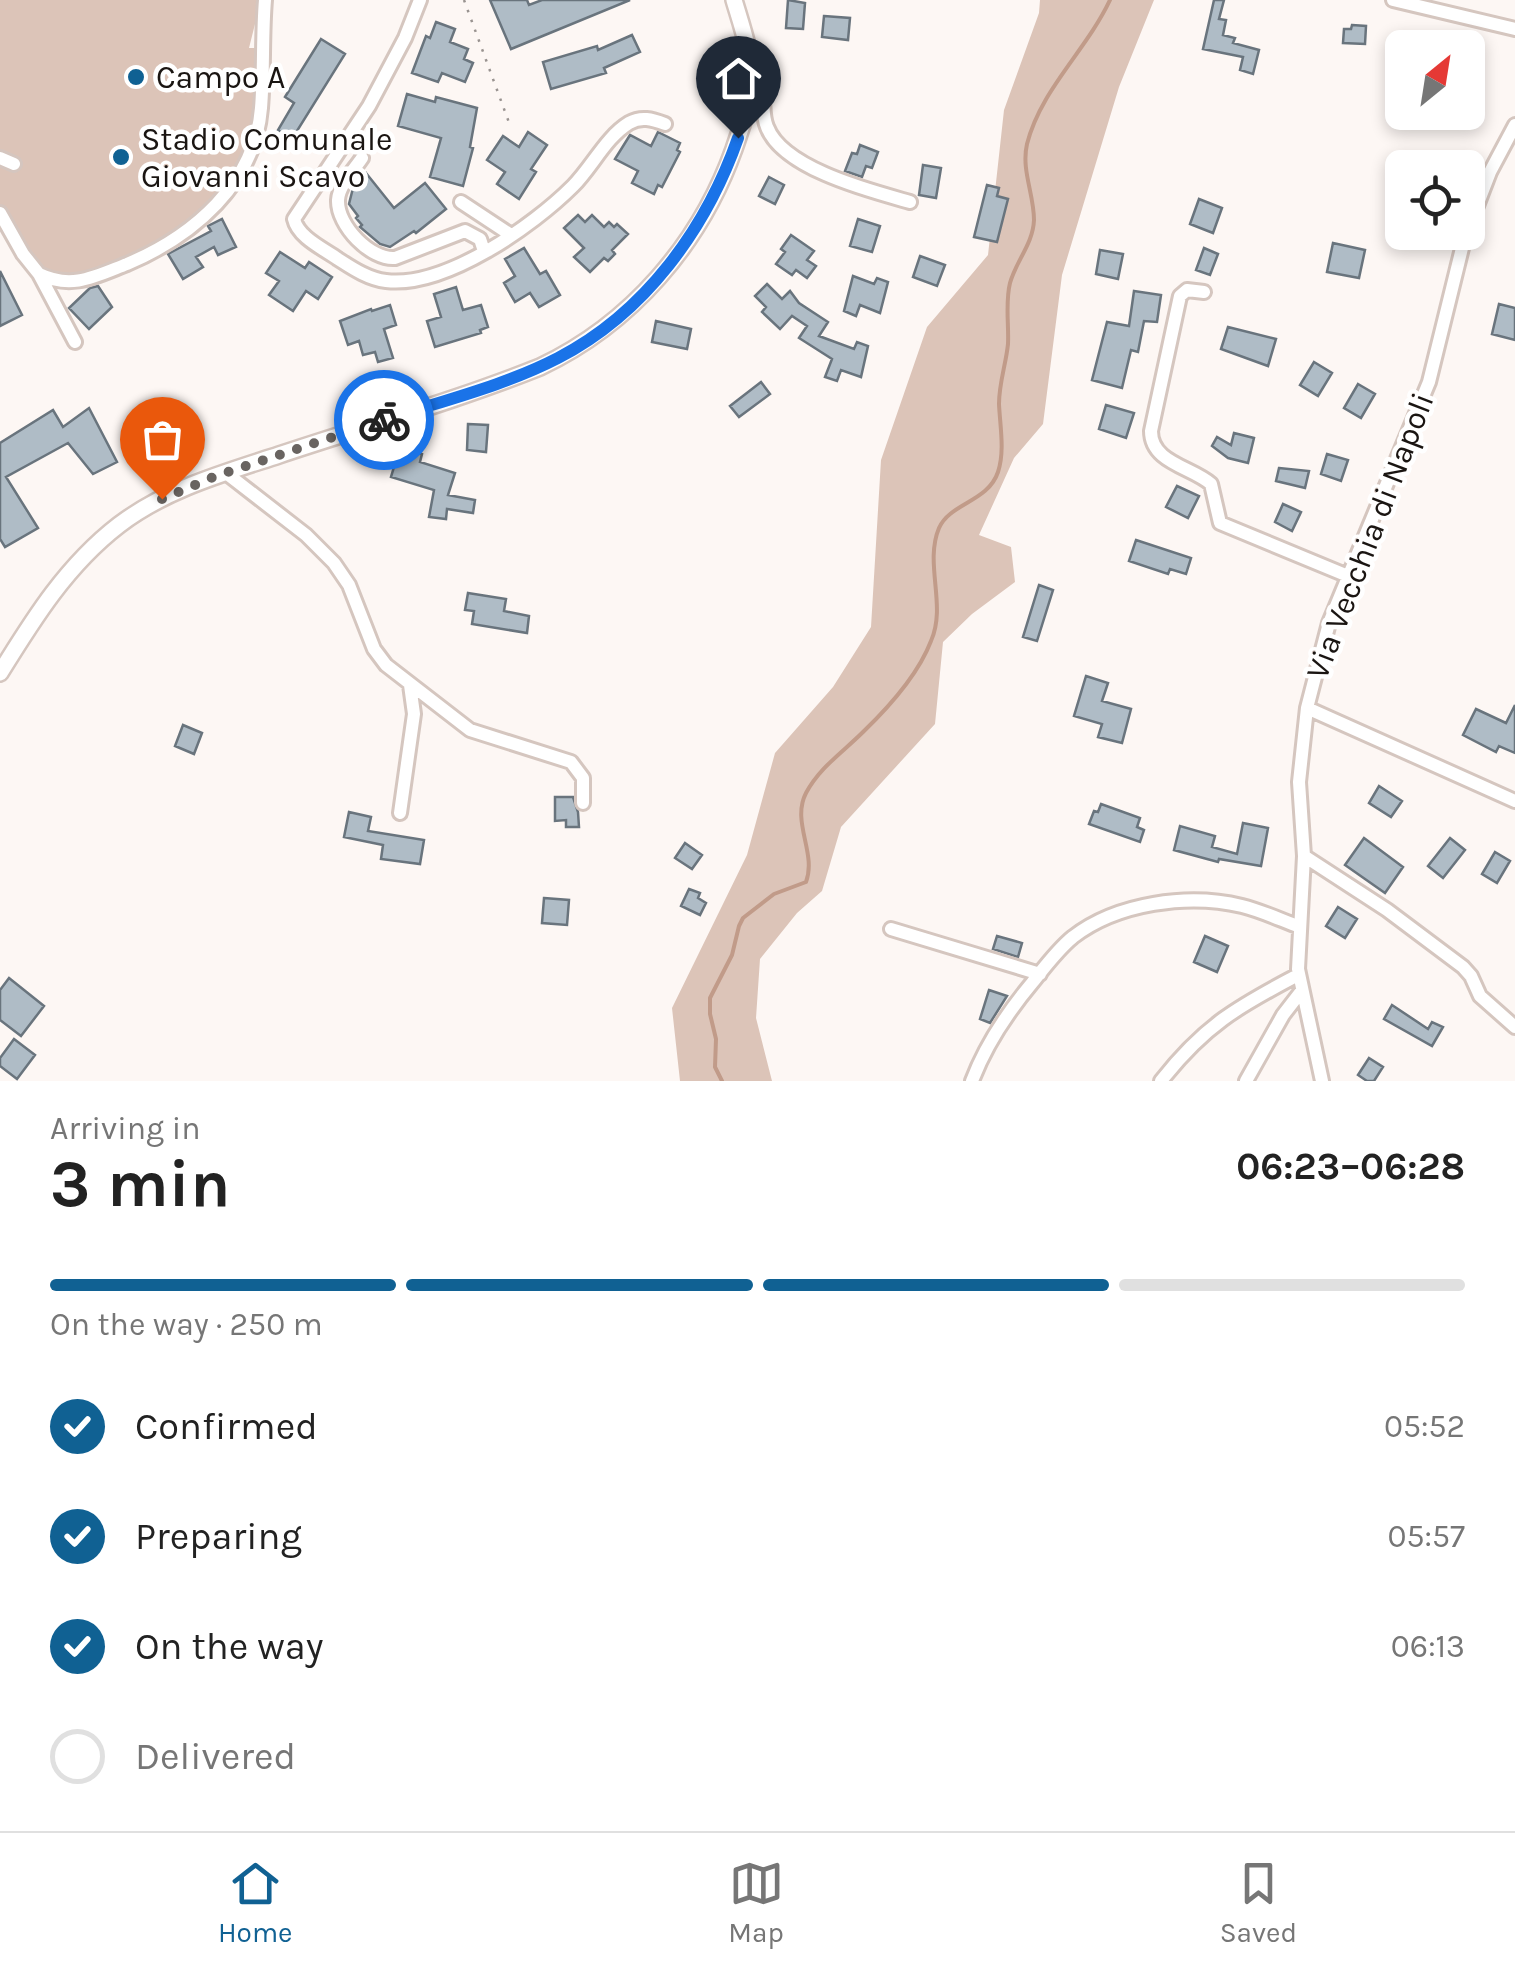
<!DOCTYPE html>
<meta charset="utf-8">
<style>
body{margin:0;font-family:Karla,sans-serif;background:#f6f6f6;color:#222;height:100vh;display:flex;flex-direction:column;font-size:38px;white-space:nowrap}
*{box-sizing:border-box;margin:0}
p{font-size:32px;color:#767676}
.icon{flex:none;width:55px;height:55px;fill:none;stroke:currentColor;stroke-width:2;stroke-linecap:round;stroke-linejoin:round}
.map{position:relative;height:1081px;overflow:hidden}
.panel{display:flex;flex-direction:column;background:#fff;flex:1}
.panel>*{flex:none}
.needle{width:65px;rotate:30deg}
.fabs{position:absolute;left:1385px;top:30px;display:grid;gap:20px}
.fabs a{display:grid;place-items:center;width:100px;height:100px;border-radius:15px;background:#fff;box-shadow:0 5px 15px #0003;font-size:50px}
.pin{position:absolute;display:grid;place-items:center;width:85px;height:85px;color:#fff;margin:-102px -42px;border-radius:50% 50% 50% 0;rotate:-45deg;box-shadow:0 0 10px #0007}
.pin .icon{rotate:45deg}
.courier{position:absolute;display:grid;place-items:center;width:100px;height:100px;margin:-50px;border:8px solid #1a73e8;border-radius:50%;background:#fff;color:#222;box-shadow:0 2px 12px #0007}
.headline em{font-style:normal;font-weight:700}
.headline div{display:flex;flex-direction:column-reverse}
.headline{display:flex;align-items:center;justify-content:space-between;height:170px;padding:0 50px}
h1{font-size:65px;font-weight:700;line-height:75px}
.bar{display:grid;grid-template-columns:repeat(4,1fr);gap:15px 10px;align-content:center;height:120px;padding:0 50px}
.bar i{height:12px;border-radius:8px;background:#e0e0e0}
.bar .current{background:#106193}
.bar p{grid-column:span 4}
ol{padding:0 50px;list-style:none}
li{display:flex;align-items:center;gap:30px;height:110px}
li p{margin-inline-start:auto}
li .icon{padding:10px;border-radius:50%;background:#106193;color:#fff;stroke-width:4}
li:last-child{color:#767676}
li i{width:55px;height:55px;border:5px solid #e0e0e0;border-radius:50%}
.dock{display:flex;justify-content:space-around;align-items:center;height:140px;border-top:2px solid #e0e0e0;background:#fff;font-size:28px;color:#767676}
.dock a{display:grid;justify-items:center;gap:5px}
.dock .current{color:#106193}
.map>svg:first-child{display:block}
.green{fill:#dcc4b8}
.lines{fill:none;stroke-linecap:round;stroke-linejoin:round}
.stream{stroke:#c19b89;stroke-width:4}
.building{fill:#afbcc6;stroke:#69747d;stroke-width:2.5}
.minor-casing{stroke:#d5c6bf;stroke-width:18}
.major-casing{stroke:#d5c6bf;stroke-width:20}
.path{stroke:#999390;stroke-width:2.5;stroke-dasharray:2.5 8;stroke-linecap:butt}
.minor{stroke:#fff;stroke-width:12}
.major{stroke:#fff;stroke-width:15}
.done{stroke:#696461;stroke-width:10;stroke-dasharray:0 18}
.route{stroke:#1a73e8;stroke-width:12}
.poi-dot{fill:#106193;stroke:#fff;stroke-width:4}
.labels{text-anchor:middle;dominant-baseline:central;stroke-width:9;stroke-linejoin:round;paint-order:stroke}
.poi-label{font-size:32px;fill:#1a1512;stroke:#fff;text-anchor:start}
.street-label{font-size:32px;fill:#1a1512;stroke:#fff}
</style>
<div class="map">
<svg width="1515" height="1081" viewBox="0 0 1515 1081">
<rect width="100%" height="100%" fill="#fdf7f4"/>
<path class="green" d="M0 0H257V16L249 48H256V116L253 126 248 128C251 142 243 166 235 179 213 214 106 280 65 278 39 276 5 232 0 208 0 189 0 165 0 146 0 98 0 49 0 0Z
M1040 0H1154L1119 87 1062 275 1043 424 1014 458 979 535 1011 547 1015 582 972 614 943 642 935 724 841 827 822 891 797 913 760 959 756 1018 772 1081H680L672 1008 747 855 775 753 833 687 871 627 881 460 927 327 988 255 1004 110 1039 13Z"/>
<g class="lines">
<path class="stream" d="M722 1081 715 1067 716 1039 710 1014V998L732 955 739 926 743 918 774 894 806 882C817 853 791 822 806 793 820 767 843 752 863 732 889 707 918 675 931 641 947 605 924 564 939 528 950 503 988 502 998 472 1005 451 1000 426 999 404 999 383 1006 364 1008 344 1009 324 1005 303 1010 283 1016 261 1033 244 1034 220 1034 194 1021 170 1027 144 1041 89 1086 51 1110 0"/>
</g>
<path class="building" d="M490 0H527L529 5 542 0H630L511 49Z
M788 0 805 3 803 29 786 28Z
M1214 0H1224L1219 19 1226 20 1223 35 1235 38 1233 43 1259 50 1253 74 1240 70 1243 57 1203 49Z
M824 16 850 18 848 40 822 37Z
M436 22 455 29 450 42 468 49 464 59 473 63 465 82 442 73 438 82 412 73 426 36 430 38Z
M1352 25 1366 26 1365 44 1343 43 1344 29H1351Z
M632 35 640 52 604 68 606 73 551 89 543 62 597 46 598 50Z
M321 39 345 54 292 139 278 130 294 103 285 97Z
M407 94 435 102 436 97 477 108 470 147 473 148 463 186 430 177 441 138 398 126Z
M528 132 547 145 531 169 536 172 519 199 497 184 505 172 487 160 503 136 519 147Z
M658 132 680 143 677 150 680 152 662 187 658 185 654 194 632 183 638 171 615 159 630 135 651 146Z
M860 145 878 152 872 168 866 166 862 177 845 171 852 153 857 154Z
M923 165 941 168 936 198 919 195Z
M366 173 394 208 425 183 446 209 416 233 414 231 390 247 380 244 360 227 362 225 356 218 358 216 349 204 353 188Z
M769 177 784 185 775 204 759 196Z
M987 185 999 188 997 196 1008 199 997 242 974 237Z
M1199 199 1222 208 1213 233 1190 224Z
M578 215 585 222 592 215 604 227 609 222 614 227 617 224 628 234 612 250 615 254 608 261 604 258 590 272 574 257 584 248 564 228Z
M222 219 236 247 218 255 214 247 196 257 203 267 183 279 168 254 211 231 208 226Z
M858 219 880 226 872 252 850 246Z
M791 235 814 251 807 260 816 266 807 278 796 270 792 275 776 264 785 252 781 249Z
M1333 243 1365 250 1359 278 1327 272Z
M524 248 540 274 546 271 560 295 539 307 530 293 515 302 504 283 515 276 505 259Z
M1204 248 1218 254 1210 275 1196 270Z
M1100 250 1123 254 1118 279 1096 274Z
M280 252 305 268 309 262 332 277 318 299 306 291 293 311 269 295 279 281 266 273Z
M920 256 945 265 937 286 913 277Z
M0 271 22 315 0 326Z
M853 276 874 284 877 278 888 282 880 313 860 305 856 316 844 311Z
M767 284 782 299 790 291 799 303 828 322 819 336 854 349 857 342 868 346 861 377 841 370 837 381 825 377 832 359 799 338 807 326 792 316 780 329 762 312 766 307 755 296Z
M98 286 112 307 89 329 69 308 90 288Z
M456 287 463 310 481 305 488 327 480 330 481 333 435 347 427 321 441 317 434 294Z
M1134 291 1161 295 1157 322 1144 321 1138 352 1131 350 1122 388 1092 380 1107 322 1129 326Z
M1499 304 1515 308V340L1492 334Z
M390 305 396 325 384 329 393 358 378 362 375 352 363 355 359 341 348 345 340 321 371 309 372 311Z
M656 321 691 329 687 349 652 342Z
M1228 327 1276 339 1268 366 1221 349Z
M1314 362 1332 373 1318 396 1300 385Z
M761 382 770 394 739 417 730 406Z
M1358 384 1375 394 1361 418 1344 408Z
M1106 405 1134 413 1126 438 1099 429Z
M89 408 117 462 93 474 68 443 6 477 38 528 5 547 0 539V443L53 410 63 427Z
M468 424 488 425 486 452 467 450Z
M1234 433 1254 438 1248 463 1228 458 1212 446 1217 437 1231 445Z
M400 447 422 454 420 462 455 473 448 495 475 500 473 513 447 509 446 519 429 517 434 490 391 477Z
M1327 454 1348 460 1341 481 1321 474Z
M1279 468 1309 471 1305 488 1276 481Z
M1177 486 1199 496 1188 518 1166 507Z
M1283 504 1301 512 1292 531 1275 522Z
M1136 540 1191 558 1186 574 1170 569 1168 574 1129 561Z
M1039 585 1053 590 1037 641 1023 637Z
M468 593 506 599 504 611 529 616 527 633 472 624 474 611 465 610Z
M1086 676 1108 683 1102 701 1131 709 1122 743 1098 737 1102 724 1074 716Z
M1515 705V753L1499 746 1496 752 1463 735 1476 709 1506 723Z
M183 725 202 733 194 754 175 746Z
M1379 786 1402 801 1391 817 1369 803Z
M555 797H573L578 812 579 827H566V820L555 821Z
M1101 804 1140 818 1137 827 1144 830 1140 842 1089 824 1094 811 1098 812Z
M349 812 371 817 368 831 424 840 420 864 381 859 383 845 344 837Z
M1243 823 1268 828 1261 866 1219 859 1218 862 1174 850 1180 826 1215 836 1212 847 1237 854Z
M1364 838 1403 867 1385 893 1345 865Z
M1450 838 1465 850 1443 878 1428 866Z
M685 843 702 855 692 869 675 858Z
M1495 852 1510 861 1497 883 1482 874Z
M689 889 700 893 698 898 706 903 700 915 681 906Z
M544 898 569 900 567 925 542 923Z
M1338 907 1357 919 1345 938 1326 926Z
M997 936 1022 943 1018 957 993 949Z
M1205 936 1228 946 1217 972 1194 962Z
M9 978 44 1006 21 1036 0 1020V990Z
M989 990 1007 996 990 1023 980 1019Z
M1392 1005 1428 1029 1432 1022 1443 1027 1432 1046 1384 1019Z
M14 1039 35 1055 17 1079 0 1066V1058Z
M1369 1058 1383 1067 1374 1081H1367L1358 1075Z"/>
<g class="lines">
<defs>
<path id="minor" d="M420 0 405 38 369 106 294 219C298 237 322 248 338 259 352 268 368 279 386 281 445 288 533 226 573 186 592 167 606 137 629 123 641 116 652 119 665 124
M1393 0 1515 29
M751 78C770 91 759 108 767 127 783 169 871 191 910 202
M0 158 14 164
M362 158C354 170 339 185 338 200 337 226 371 260 395 258L465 231 480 239 484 251
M461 202 511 235
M0 213 23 254 39 274 75 342
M1468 229 1490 172 1515 125
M39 274C72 290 96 276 127 264 193 236 255 184 261 108 264 72 262 36 265 0
M1204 292 1187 290 1180 296 1151 431C1151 463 1192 467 1211 484L1220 523 1348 576
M226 473 306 535 334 563 349 585 374 649 386 665 470 730 571 762 583 778V803
M1307 708 1515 801
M400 813 414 714 410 685
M1304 856 1387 910 1463 967 1471 976 1480 996 1515 1027
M891 929 1040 974
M972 1081C986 1044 1007 1013 1032 983 1044 968 1057 950 1073 937 1117 903 1188 893 1242 906 1262 911 1281 920 1300 927
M1161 1081C1204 1026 1237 1007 1298 975
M1246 1081 1283 1015 1300 993
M1322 1081 1298 969 1304 856 1299 782 1307 708 1329 623 1429 382 1466 232"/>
<path id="major" d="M0 673C34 618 67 565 119 525 166 489 224 473 279 455 366 426 455 401 540 367 631 324 700 244 734 149 741 128 750 105 751 82 752 54 742 27 734 0"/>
</defs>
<use href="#minor" class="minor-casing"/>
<use href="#major" class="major-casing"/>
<path class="path" d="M464 0 511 128"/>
<use href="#minor" class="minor"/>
<use href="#major" class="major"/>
</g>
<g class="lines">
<path class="done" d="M162 499 216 476 384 420"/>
<path class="route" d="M384 420C441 401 504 386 558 358 645 313 706 229 738 138"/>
</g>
<g class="poi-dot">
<circle cx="136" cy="77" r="10"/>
<circle cx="121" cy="157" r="10"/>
</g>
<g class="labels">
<g class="poi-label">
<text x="156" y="77">Campo A</text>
<text x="141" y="139">Stadio Comunale<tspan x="141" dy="37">Giovanni Scavo</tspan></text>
</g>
<g class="street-label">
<text transform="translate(1370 536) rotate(-69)">Via Vecchia di Napoli</text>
</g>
</g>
</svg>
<div class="fabs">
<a><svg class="needle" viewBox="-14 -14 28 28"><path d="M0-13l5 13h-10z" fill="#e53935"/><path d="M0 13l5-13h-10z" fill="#767676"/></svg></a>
<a><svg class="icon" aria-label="locate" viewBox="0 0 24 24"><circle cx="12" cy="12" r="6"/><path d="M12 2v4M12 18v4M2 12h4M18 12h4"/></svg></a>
</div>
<div class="pin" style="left:162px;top:499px;background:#ea580c"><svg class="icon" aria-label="bag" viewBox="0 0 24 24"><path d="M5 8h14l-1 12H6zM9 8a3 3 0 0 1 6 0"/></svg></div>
<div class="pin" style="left:738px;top:138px;background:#1f2937"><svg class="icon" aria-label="home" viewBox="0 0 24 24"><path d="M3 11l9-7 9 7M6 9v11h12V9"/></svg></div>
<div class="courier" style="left:384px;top:420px"><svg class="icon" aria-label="bike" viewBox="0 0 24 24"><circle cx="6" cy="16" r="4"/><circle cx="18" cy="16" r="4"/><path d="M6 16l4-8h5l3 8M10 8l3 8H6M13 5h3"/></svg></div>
</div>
<section class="panel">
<div class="headline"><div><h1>3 min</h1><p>Arriving in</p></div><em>06:23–06:28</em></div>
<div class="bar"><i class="current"></i><i class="current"></i><i class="current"></i><i></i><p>On the way · 250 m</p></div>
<ol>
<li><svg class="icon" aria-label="check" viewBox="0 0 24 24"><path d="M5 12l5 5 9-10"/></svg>Confirmed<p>05:52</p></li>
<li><svg class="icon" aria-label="check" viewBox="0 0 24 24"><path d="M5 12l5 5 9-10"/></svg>Preparing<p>05:57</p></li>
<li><svg class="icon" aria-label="check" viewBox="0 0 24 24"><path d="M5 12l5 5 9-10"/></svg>On the way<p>06:13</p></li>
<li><i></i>Delivered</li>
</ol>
</section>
<nav class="dock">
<a class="current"><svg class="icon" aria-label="home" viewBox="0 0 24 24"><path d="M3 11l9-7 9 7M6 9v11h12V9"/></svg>Home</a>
<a><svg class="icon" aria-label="map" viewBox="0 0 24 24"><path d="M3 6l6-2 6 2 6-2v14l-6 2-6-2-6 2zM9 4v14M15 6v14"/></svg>Map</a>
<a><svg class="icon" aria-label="saved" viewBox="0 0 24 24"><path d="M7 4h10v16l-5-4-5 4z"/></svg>Saved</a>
</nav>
